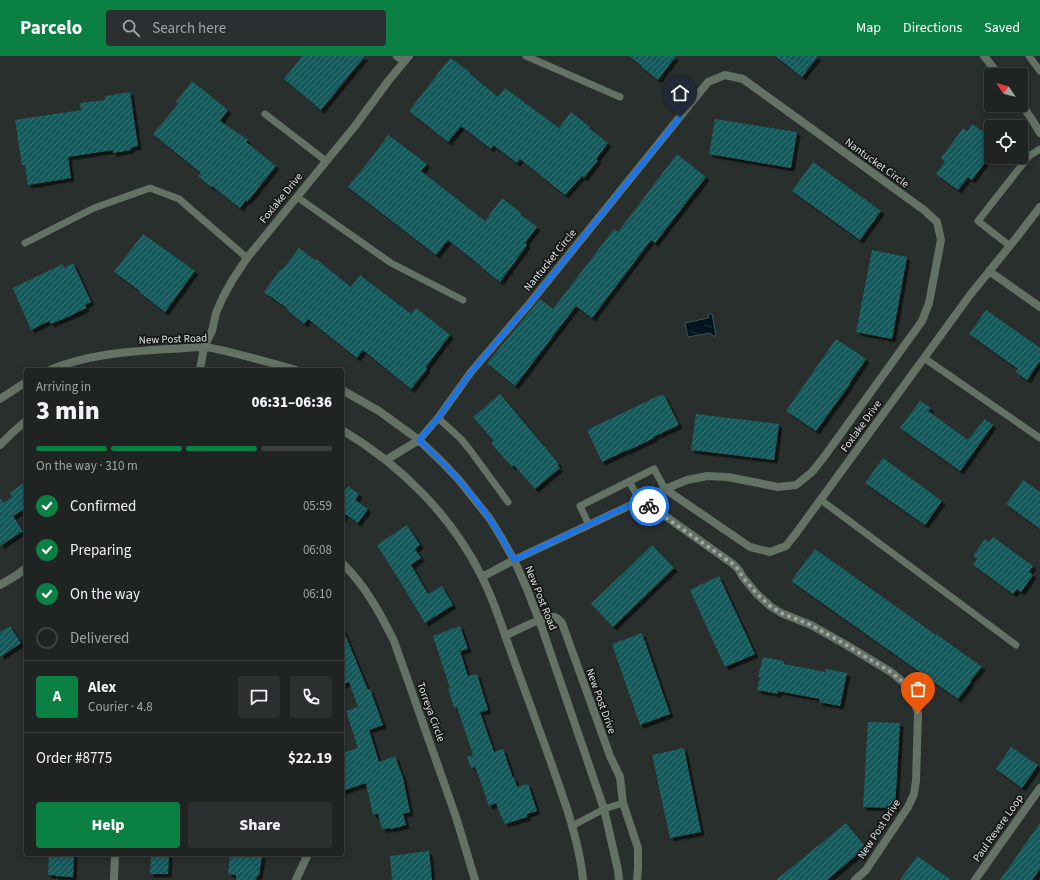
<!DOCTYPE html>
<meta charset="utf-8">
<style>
body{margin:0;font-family:"Source Sans 3",sans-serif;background:#2c2f2f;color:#f1f3f6;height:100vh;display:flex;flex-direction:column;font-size:15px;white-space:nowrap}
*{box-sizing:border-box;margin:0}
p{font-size:13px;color:#a1a4a5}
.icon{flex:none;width:22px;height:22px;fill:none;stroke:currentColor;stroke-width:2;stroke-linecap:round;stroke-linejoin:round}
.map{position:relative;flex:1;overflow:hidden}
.side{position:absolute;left:24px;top:312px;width:320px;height:488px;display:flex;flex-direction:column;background:#1f2322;border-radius:4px;box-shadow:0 2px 10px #0003,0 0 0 1px #3c4040}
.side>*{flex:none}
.needle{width:26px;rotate:305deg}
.buttons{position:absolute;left:984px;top:12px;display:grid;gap:8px}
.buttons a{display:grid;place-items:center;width:44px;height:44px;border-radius:4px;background:#1f2322;box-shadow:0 2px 10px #0003,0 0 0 1px #3c4040;font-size:20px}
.pin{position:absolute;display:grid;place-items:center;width:34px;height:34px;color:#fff;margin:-41px -17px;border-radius:50% 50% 50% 0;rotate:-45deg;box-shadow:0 0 4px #0007}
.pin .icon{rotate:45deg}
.courier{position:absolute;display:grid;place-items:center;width:40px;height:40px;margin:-20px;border:3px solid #1a73e8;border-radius:50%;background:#fff;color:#222;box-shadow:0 1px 5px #0007}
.head em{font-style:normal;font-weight:800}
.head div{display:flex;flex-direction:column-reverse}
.head{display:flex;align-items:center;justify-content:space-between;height:68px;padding:0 12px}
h1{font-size:26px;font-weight:800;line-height:30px}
.bar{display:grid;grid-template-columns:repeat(4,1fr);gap:6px 4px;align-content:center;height:48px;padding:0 12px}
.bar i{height:5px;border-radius:3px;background:#3c4040}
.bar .selected{background:#0b8043}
.bar p{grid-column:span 4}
.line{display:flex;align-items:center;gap:10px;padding:0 12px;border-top:1px solid #3c4040}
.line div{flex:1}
.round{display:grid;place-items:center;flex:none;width:42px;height:42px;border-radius:4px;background:#2c2f2f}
ol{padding:0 12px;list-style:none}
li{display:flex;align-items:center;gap:12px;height:44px}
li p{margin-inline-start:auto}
li .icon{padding:4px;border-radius:50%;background:#0b8043;color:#fff;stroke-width:4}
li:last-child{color:#a1a4a5}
li i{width:22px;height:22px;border:2px solid #3c4040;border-radius:50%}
.primary-button{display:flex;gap:8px;margin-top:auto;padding:8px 12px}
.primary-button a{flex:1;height:46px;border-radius:4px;background:#0b8043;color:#fff;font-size:16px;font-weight:800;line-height:46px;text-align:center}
.primary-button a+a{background:#2c2f2f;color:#f1f3f6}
header{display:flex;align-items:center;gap:24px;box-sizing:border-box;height:56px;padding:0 20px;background:#0b8043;color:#fff}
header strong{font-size:19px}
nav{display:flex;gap:22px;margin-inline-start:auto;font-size:14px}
.search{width:280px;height:36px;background:#2c2f2f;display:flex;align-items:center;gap:10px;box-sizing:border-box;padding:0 14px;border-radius:4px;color:#a1a4a5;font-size:15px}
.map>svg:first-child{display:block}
.water{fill:url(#water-ripples);stroke:#445358}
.building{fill:url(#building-hatch);filter:url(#shadow)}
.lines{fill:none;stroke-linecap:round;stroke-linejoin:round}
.lane{stroke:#637264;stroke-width:7}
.street{stroke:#637264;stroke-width:8}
.done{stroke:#a1a5a3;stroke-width:4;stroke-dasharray:0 7.2}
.route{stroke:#1a73e8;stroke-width:5}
.labels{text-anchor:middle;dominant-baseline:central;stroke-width:3.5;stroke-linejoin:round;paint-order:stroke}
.street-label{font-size:11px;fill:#e1e4e3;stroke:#141615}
</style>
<header>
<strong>Parcelo</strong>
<div class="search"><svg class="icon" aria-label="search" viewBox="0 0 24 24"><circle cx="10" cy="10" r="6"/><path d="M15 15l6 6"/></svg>Search here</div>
<nav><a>Map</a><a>Directions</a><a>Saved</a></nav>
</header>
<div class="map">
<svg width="1040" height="824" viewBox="0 0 1040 824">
<defs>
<pattern id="water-ripples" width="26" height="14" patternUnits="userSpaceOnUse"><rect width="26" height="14" fill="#00151d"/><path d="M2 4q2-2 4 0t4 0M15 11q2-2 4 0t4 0" fill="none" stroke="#25373e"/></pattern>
<pattern id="building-hatch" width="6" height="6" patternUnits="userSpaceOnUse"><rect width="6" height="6" fill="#195a5b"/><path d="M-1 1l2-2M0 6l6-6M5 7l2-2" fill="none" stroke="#3a7272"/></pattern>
<filter id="shadow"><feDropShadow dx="3.5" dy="3.5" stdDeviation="0" flood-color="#0009"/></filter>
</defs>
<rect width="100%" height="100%" fill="#292f2d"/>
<path class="water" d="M709 258H712L716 280H713L710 277 688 281 685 267 708 262Z"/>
<path class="building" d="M302 0H365L321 54 284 23Z
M629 0H676L658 24 642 11V10Z
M775 0H818L802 21Z
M450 2 470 16 469 17 498 41 505 32 559 72 571 56 590 71 589 72 608 87 596 103 598 104 584 122 582 120 565 139 520 103 517 107 493 89 491 93 461 70 448 86 409 55Z
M192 25 228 54 220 65 248 84 246 86 276 110 247 146 246 144 240 152 212 130 211 131 198 120 201 117 153 78 178 48 176 46Z
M130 36 138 90 130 92 131 94 113 97V94L68 101 71 122 28 129 25 109H22L15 64 81 54 80 47 105 44V40Z
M715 63 797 76 791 112 709 98Z
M972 68 991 81V98L972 124 968 121 958 134 936 118 945 105 941 102 963 72 967 75Z
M388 79 427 108 421 115 485 165 502 142 521 157 520 158 537 171 525 187 527 189 500 226 481 211V210L448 184 436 199 348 131 372 101Z
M677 98 706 121 655 187 651 184 592 262 576 250 515 330 487 307 540 243 553 253 614 173 618 176Z
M813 106 881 155 860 184 792 135Z
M143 178 195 215 165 256 139 236 140 235 114 216Z
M299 192 315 204 316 203 351 231 360 219 411 258 416 252 450 279 426 311 427 313 411 333 363 294 357 302 308 263 304 268 287 254 288 253 264 236 281 213 282 214Z
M872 194 907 201 892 283 856 276Z
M73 207 91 246 85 249 86 252 72 259 51 268 49 265 31 274 13 232 63 208 64 212Z
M986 254 1040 292V305L1027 324 1016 316 1018 313 969 278Z
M836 283 866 303 849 328H850L816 375 786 355Z
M500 338 559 408 557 409 560 412 535 433 514 409 512 411 491 387 494 385 473 361Z
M660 339 661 340 664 339 679 369 653 381 654 382 627 395V394L602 406 587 374Z
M920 345 931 352 928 355 968 384 985 363 993 369 960 415 900 372Z
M696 358 779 368 774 404 691 394Z
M883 402 942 445 925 469 865 427Z
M1023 424 1040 436V473L1006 448Z
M26 425V460L22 454 13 460 23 475 0 490V442L3 447 12 441 10 437Z
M348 430 359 438 355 444 368 453 358 467 345 458 342 463V434L344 436Z
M407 469 420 489 415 493 421 502 411 509 428 538 442 530 453 549 425 567 401 527 377 489Z
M993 481 1033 510 1029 516 1033 519 1021 536 1017 533 1013 538 973 509 977 503 973 500 985 483 989 486Z
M652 489 674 512 613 571 591 548Z
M815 493 936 579V578L982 611 970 625 971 626 958 643 791 525Z
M719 520 755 598 725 611 690 534Z
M10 570 21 587 0 601V576Z
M460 570 468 593 460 595 468 620 477 618 488 654 480 656 494 696 503 693 513 722 514 721 517 731 528 728 537 755 527 758V761L505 768 502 761H501L496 747 489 750 478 718V719L475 711 471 712 467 701 473 699 457 651 454 652 448 632H450L433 580Z
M342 571 368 634 370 633 383 669 369 674 379 706 395 700 403 722 410 756 403 758 406 769 391 773 390 772 382 773 378 757 373 759 366 727 342 735V697L358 692 346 655 358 651 349 626 342 629Z
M642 577 670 658 640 669 612 588Z
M763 601 784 605V608L825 616 826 613 847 617 840 650 819 646 820 643 778 635V638L757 634 760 621H758Z
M868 666 900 667 895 752 863 751Z
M1011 691 1038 709 1022 732 996 713Z
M684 692 701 776 670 782 652 699Z
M846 767 866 791 827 824H776Z
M1040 767V813L1032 824H1000Z
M429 795 432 824H392L390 800Z
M56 798H74L73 821 55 820V819H48L49 799H56Z
M151 798H169L168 818H150Z
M230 798H251L262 799 259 820H257L256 824H236V819L228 818Z
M917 800 951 824H900Z"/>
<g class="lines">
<path class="lane" d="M526 0 620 41
M1029 0 1040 15
M265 58 326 105
M297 141 391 207 463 244
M25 187 94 152 150 132 179 143 247 202
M1010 190 978 165 1029 100 1040 93
M924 302 1040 382
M438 362 461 383 470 394 508 446
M629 425 640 445
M821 444 1016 589
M589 469 580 450 654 413 665 433
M572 770 604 753 623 747"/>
<path class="street" d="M397 0 404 6
M984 0 999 19
M1021 48 1031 62 1040 77
M989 215 1040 251
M50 314C87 298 127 296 167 293 179 293 192 291 204 291 214 292 226 295 237 298 257 303 276 308 296 314
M200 314 204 291 212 275 216 257 223 241 233 223 247 202 355 70 389 24 409 0
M342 334 379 355 419 384 443 407 459 424 490 463 501 481 514 504 527 533 542 572 604 753 618 814 619 824
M0 343 26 326
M342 374C401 409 452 460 482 521 492 541 500 564 507 585 518 616 529 646 540 676 550 703 559 729 568 756 575 779 581 801 583 824
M0 389 12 377 26 365
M386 404 419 384 438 362 471 316 530 247 708 26 725 19 743 23 924 154 937 166 941 184 929 247 922 265 824 401 812 416 796 429 778 431 728 421 707 420 687 424 665 433 514 504 482 521
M665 433 750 491 770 496 786 490 797 476 970 239 1017 181 1040 151
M640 445 668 462 733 508 739 514 742 520 756 537 770 550 781 557 811 569 843 587 891 616 903 626 912 639 918 657 916 725 914 738 908 751 866 814 855 824
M342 507C365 529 380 557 394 585L456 761 475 824
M0 529 17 519 26 512
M505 580C515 575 545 559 555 561 558 562 560 565 562 567L610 700 620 721 623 747 638 792V813L637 824
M114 824 115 798
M296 824 308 798
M975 824 1040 732"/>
</g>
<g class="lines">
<path class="done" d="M649 450 733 508 739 514 742 520 756 537 770 550 781 557 811 569 843 587 891 616 903 626 912 639 918 657"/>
<path class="route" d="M649 450 640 444 514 504C506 490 498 475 489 462 469 433 445 408 419 384L438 362 471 316 530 247 680 61"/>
</g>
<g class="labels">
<g class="street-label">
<text transform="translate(877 107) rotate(36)">Nantucket Circle</text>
<text transform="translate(281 142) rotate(-51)">Foxlake Drive</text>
<text transform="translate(550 204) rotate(-51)">Nantucket Circle</text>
<text transform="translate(173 283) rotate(-2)">New Post Road</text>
<text transform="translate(861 370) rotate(-54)">Foxlake Drive</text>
<text transform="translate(541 542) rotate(68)">New Post Road</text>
<text transform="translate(601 645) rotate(70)">New Post Drive</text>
<text transform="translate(431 656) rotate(70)">Torreya Circle</text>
<text transform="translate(998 772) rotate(-55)">Paul Revere Loop</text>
<text transform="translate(879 773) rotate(-57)">New Post Drive</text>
</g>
</g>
</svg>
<div class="buttons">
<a><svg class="needle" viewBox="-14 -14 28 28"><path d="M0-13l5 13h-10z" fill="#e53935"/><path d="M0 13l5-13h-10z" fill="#a1a4a5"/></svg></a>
<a><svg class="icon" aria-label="locate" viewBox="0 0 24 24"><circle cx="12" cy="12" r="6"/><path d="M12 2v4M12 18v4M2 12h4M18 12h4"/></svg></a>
</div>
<div class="pin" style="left:918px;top:657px;background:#ea580c"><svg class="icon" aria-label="bag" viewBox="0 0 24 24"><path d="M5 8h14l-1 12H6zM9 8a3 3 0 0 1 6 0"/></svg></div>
<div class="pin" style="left:680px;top:61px;background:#1f2937"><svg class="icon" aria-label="home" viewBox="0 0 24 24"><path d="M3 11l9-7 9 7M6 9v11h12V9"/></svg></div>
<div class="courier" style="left:649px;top:450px"><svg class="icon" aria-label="bike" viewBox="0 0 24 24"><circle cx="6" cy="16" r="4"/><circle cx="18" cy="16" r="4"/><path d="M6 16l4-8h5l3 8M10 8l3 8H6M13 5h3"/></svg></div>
<section class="side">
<div class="head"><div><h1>3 min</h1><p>Arriving in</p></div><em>06:31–06:36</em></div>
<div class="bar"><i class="selected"></i><i class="selected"></i><i class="selected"></i><i></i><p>On the way · 310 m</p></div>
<ol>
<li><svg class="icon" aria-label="check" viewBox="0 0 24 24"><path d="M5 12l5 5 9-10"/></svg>Confirmed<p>05:59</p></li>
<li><svg class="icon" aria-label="check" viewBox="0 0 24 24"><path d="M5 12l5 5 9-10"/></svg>Preparing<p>06:08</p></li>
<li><svg class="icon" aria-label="check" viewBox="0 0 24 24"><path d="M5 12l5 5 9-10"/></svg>On the way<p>06:10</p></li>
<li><i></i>Delivered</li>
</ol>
<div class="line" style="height:72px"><b class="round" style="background:#0b8043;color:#fff">A</b><div><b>Alex</b><p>Courier · 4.8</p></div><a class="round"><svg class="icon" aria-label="chat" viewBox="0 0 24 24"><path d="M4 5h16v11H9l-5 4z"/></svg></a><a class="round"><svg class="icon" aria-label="phone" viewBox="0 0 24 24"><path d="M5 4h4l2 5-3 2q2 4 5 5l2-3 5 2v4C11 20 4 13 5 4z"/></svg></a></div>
<div class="line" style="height:52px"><div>Order #8775</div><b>$22.19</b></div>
<div class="primary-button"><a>Help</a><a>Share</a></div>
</section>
</div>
